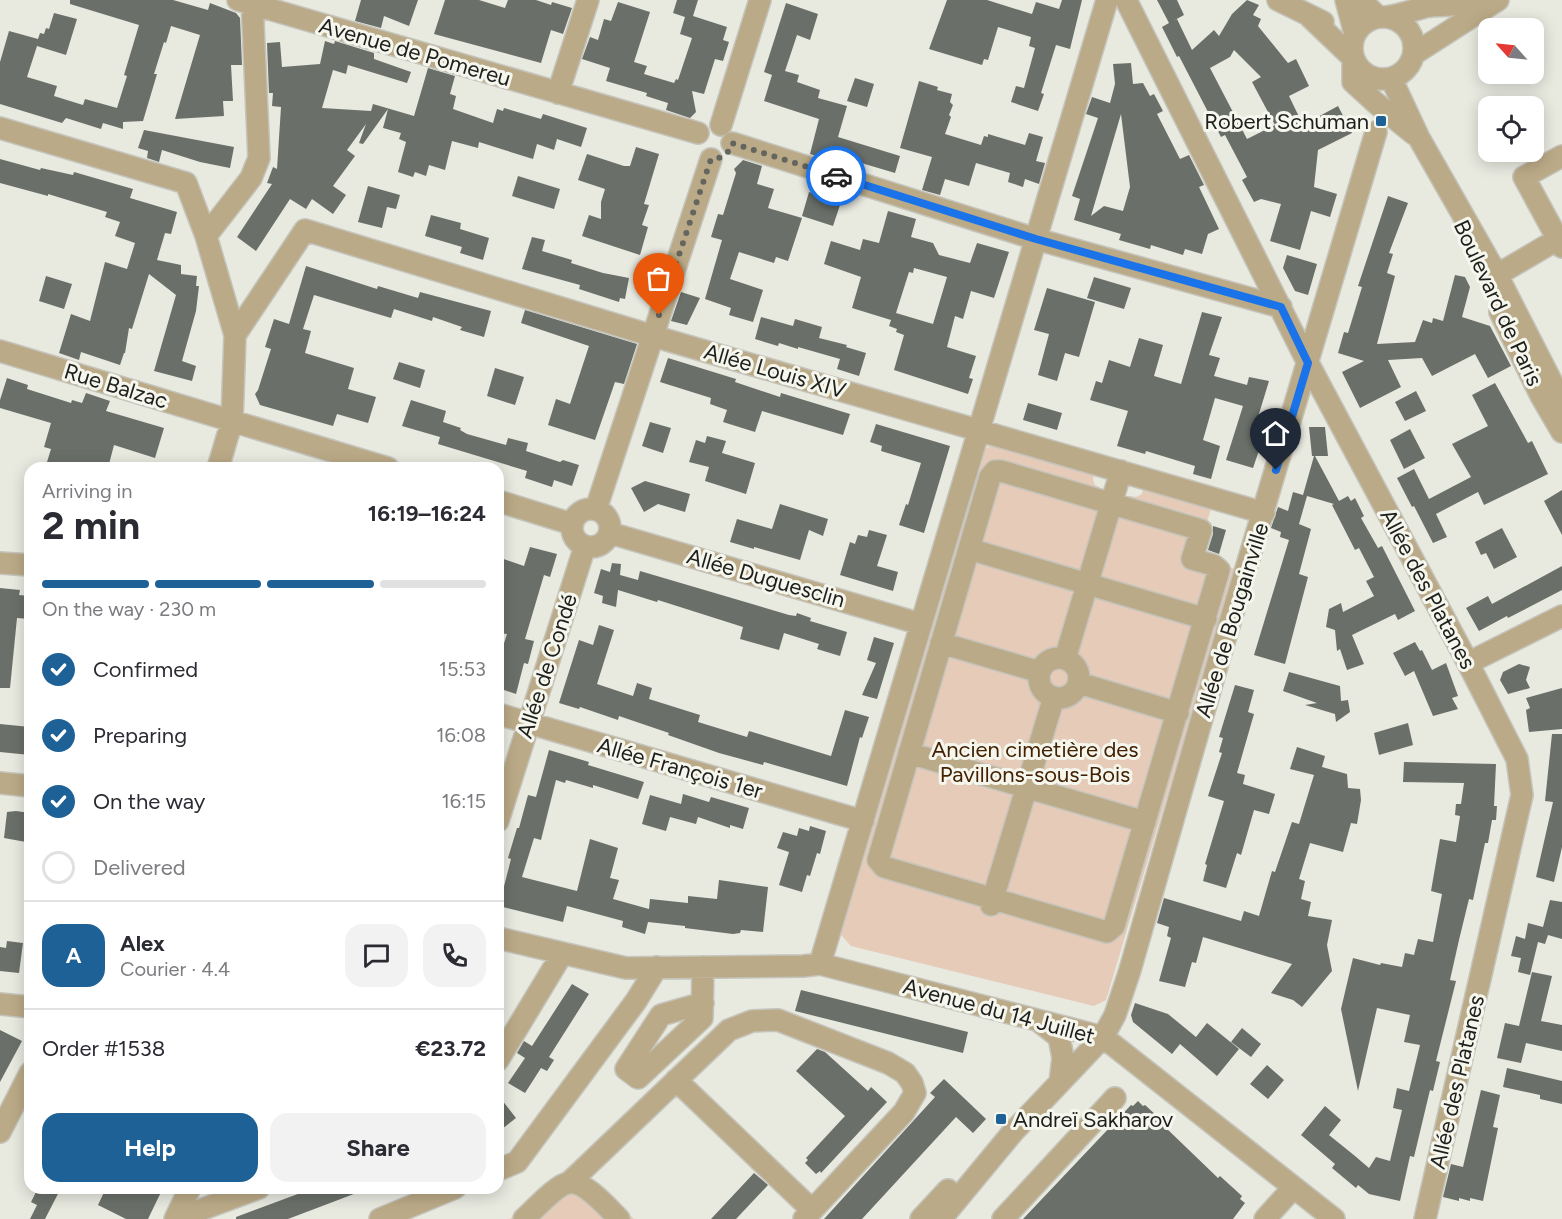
<!DOCTYPE html>
<meta charset="utf-8">
<style>
body{margin:0;font-family:Figtree,sans-serif;background:#f2f2f3;color:#2b2b33;height:100vh;display:flex;flex-direction:column;font-size:22px;white-space:nowrap}
*{box-sizing:border-box;margin:0}
p{font-size:20px;color:#7c7c81}
.icon{flex:none;width:33px;height:33px;fill:none;stroke:currentColor;stroke-width:2;stroke-linecap:round;stroke-linejoin:round}
.map{position:relative;flex:1;overflow:hidden}
.sheet{position:absolute;left:24px;top:462px;width:480px;height:732px;display:flex;flex-direction:column;background:#fff;border-radius:18px;box-shadow:0 3px 15px #0003}
.sheet>*{flex:none}
.needle{width:39px;rotate:297deg}
.fabs{position:absolute;left:1478px;top:18px;display:grid;gap:12px}
.fabs a{display:grid;place-items:center;width:66px;height:66px;border-radius:12px;background:#fff;box-shadow:0 3px 15px #0003;font-size:30px}
.pin{position:absolute;display:grid;place-items:center;width:51px;height:51px;color:#fff;margin:-62px -26px;border-radius:50% 50% 50% 0;rotate:-45deg;box-shadow:0 0 6px #0007}
.pin .icon{rotate:45deg}
.courier{position:absolute;display:grid;place-items:center;width:60px;height:60px;margin:-30px;border:4px solid #1a73e8;border-radius:50%;background:#fff;color:#222;box-shadow:0 2px 8px #0007}
.head em{font-style:normal;font-weight:700}
.head div{display:flex;flex-direction:column-reverse}
.head{display:flex;align-items:center;justify-content:space-between;height:102px;padding:0 18px}
h1{font-size:39px;font-weight:700;line-height:45px}
.bar{display:grid;grid-template-columns:repeat(4,1fr);gap:9px 6px;align-content:center;height:72px;padding:0 18px}
.bar i{height:8px;border-radius:4px;background:#e1e1e2}
.bar .current{background:#1d6196}
.bar p{grid-column:span 4}
.line{display:flex;align-items:center;gap:15px;padding:0 18px;border-top:2px solid #e1e1e2}
.line div{flex:1}
.round{display:grid;place-items:center;flex:none;width:63px;height:63px;border-radius:18px;background:#f2f2f3}
ol{padding:0 18px;list-style:none}
li{display:flex;align-items:center;gap:18px;height:66px}
li p{margin-inline-start:auto}
li .icon{padding:6px;border-radius:50%;background:#1d6196;color:#fff;stroke-width:4}
li:last-child{color:#7c7c81}
li i{width:33px;height:33px;border:3px solid #e1e1e2;border-radius:50%}
.action{display:flex;gap:12px;margin-top:auto;padding:12px 18px}
.action a{flex:1;height:69px;border-radius:18px;background:#1d6196;color:#fff;font-size:24px;font-weight:700;line-height:69px;text-align:center}
.action a+a{background:#f2f2f3;color:#2b2b33}
.map>svg:first-child{display:block}
.green{fill:#e5cbb8}
.building{fill:#6a7069;fill-rule:evenodd}
.lines{fill:none;stroke-linecap:round;stroke-linejoin:round}
.minor-casing{stroke:#c4c4bc;stroke-width:24}
.minor{stroke:#bbaa87;stroke-width:21}
.done{stroke:#656560;stroke-width:6;stroke-dasharray:0 10.8}
.route{stroke:#1a73e8;stroke-width:8}
.poi-dot{fill:#1d6196;stroke:#f5f6ed;stroke-width:2}
.labels{text-anchor:middle;dominant-baseline:central;stroke-width:6;stroke-linejoin:round;paint-order:stroke}
.street-label{font-size:22px;fill:#1e1e1b;stroke:#f5f6ed}
.poi-label{font-size:22px;fill:#1e1e1b;stroke:#f5f6ed;text-anchor:end}
.park-label{font-size:22px;fill:#432102;stroke:#f5f6ed}
</style>
<div class="map">
<svg width="1562" height="1219" viewBox="0 0 1562 1219">
<rect width="100%" height="100%" fill="#e8e9df"/>
<path class="green" d="M993 445 1094 475 1093 480 1095 485C1104 489 1110 499 1122 499 1128 498 1129 495 1136 497L1142 494 1143 488 1211 509 1196 557 1235 569 1106 1000 1094 1006 851 946 841 935 986 448Z
M574 1162 634 1219H510Z"/>
<path class="building" d="M70 0H173L208 10 210 3 236 13 240 18 242 65H231L233 101H223L224 116 175 119 200 35 171 26 166 43 164 42 154 74H157L143 121 123 122V129L103 123 101 129 66 118 62 123 0 104V62L9 31 38 39 40 33 44 34 46 28 49 29 54 13 77 19 66 55 37 46 27 77 57 86 54 96 83 105 85 99 117 108 127 76 124 75 139 25 70 4Z
M361 0H418L409 26 384 16 381 28 355 21Z
M445 0H479L505 8 508 0H536L551 5 552 2 572 8 563 34 551 30 541 63 434 34Z
M677 0H698L693 16 727 27 723 40 729 42 723 61 715 59 704 94 692 91 696 112 690 118 666 110 668 103 646 96 647 93 606 81 610 68 582 59 590 37 598 40 604 19 611 21 618 2 650 12 634 62 647 66 644 74 674 83 676 79 678 80 692 38 680 34 685 17 673 13Z
M947 0H987L1032 14 1036 2 1059 9 1062 0H1082L1070 49 1056 45 1041 93 1044 94 1038 111 1011 102 1016 86 1024 88 1035 48 1029 46 1031 37 998 27 988 60 984 59 982 65 929 49Z
M1157 0H1177L1184 15 1173 21 1177 19 1192 50 1214 30 1219 36 1232 14 1247 0 1259 5 1253 15 1261 19 1258 26 1288 63 1296 59 1309 86 1289 96 1303 125 1338 106 1352 133 1318 150 1314 187 1337 194 1330 217 1311 211 1300 250 1270 241 1281 204 1261 199 1254 202 1242 180 1247 177 1225 135 1221 137 1179 56 1177 57 1162 27 1169 23ZM1234 50 1261 77 1252 82 1275 125 1247 139 1210 68 1230 57Z
M786 3 818 14 810 40 797 35 785 71 799 75 797 82 820 90 818 98 847 106 838 137 900 156 895 173 848 159 846 166 810 154 819 119 764 101 772 75 764 72Z
M325 41 334 44 335 41 374 53V59L411 72 407 83 348 65 346 74 333 70 322 108 371 111 373 104 414 116 428 68 455 76 450 94 456 96 453 109 493 123 497 109 503 111 504 108 541 119 543 114 587 128 581 147 557 139 554 150 537 144 533 159 479 142 478 148 452 141 445 170 429 165 426 176 415 172 413 177 398 172 406 142 399 139 401 133 383 128 388 109 363 144 359 143 366 124 347 150 355 156 333 186 346 195 333 214 312 199 306 209 290 199 256 251 237 237 272 184 267 183 273 167 277 169 281 107 272 106 273 93H269L267 43 280 42 282 67 320 64Z
M1131 63 1133 84 1143 83 1150 96 1154 94 1163 111 1157 114 1180 159 1189 155 1204 185 1199 187 1219 229 1208 234 1202 254 1185 249 1183 255 1151 245 1150 249 1119 240 1121 234 1074 220 1080 199 1072 196 1098 118 1086 114 1092 97 1110 103 1115 84 1113 64ZM1121 114 1130 187 1123 211 1104 206 1091 216Z
M855 78 874 84 867 107 847 101Z
M919 81 938 87 937 90 952 94 950 102 953 105 949 115 951 117 945 134 981 145 984 136 988 137V134L1025 145 1029 133 1043 137 1036 161 1045 163 1039 184 1025 179 1023 187 1008 182 1010 173 976 163 969 186 945 179 940 195 922 190 932 157 900 148Z
M144 130 234 147 230 168 200 162 162 150 159 162 147 158 148 151 138 148Z
M636 147 659 154 644 204 649 205 642 225 648 227 640 255 582 236 589 215 601 219V202L605 189 578 180 587 154 624 166H630Z
M0 159 40 170 41 168 73 175 74 172 133 189 130 198 177 212 171 234 165 233 157 260 181 265V274L197 276 196 286H199L196 311 182 361 196 366 192 381 154 371 176 295 149 274 132 329 129 328 125 353H124L120 365 81 352 79 360 59 353 71 314 90 321 105 262 127 269 135 243 115 236 120 222 105 217 107 212 48 194V196L0 183Z
M743 160 762 166 757 184 774 189 768 208 802 218 788 261 776 257 774 263 739 252 730 279 763 290 753 322 729 315 731 308 705 299 722 240 711 237 718 214 723 215 736 173 734 169Z
M518 176 560 189 554 209 512 196Z
M368 186 400 195 396 209 387 207 382 228 358 222Z
M809 192 841 202 833 226 802 216Z
M1388 196 1408 203 1389 253 1393 254 1387 273 1395 276 1377 344 1415 342 1423 320 1432 323 1433 318 1443 321 1455 275 1465 277 1470 287 1462 317 1490 326 1511 366 1488 378 1475 354 1432 376 1422 358 1388 360 1401 387 1360 408 1342 372 1364 361 1338 353 1344 332 1348 333 1362 287 1358 286Z
M888 211 916 219 911 237 933 243 939 255 970 263 977 243 1009 252 994 298 971 291 963 319 955 316 947 347 976 356 969 378 973 379 968 394 894 370 904 335 896 332 897 329 889 326 891 320 852 308 861 277 824 264 831 241 860 250 863 239 879 243ZM914 268 947 277 933 324 896 313 909 272 913 273Z
M431 215 461 223 460 229 489 238 483 260 460 253 462 247 425 236Z
M532 237 545 240 542 251 572 260 571 263 603 273 629 278 625 299 620 298 619 302 579 289 580 285 522 269Z
M1287 255 1317 264 1308 295 1295 291 1283 268Z
M306 266 377 289 378 286 418 298 420 292 491 311 484 337 460 330 462 327 433 317 432 321 394 309 391 318 314 295 303 329 311 331 305 353 354 368 348 389 376 397 368 423 337 414 333 426 260 405 255 394 258 390 271 349 265 347 274 319 289 324Z
M46 276 72 284 64 309 39 301Z
M1094 277 1131 288 1124 309 1087 298Z
M1047 288 1095 302 1079 357 1065 353 1057 381 1038 375 1049 334 1034 330Z
M681 292 700 298 687 325 671 321Z
M525 310 637 344 624 384 615 382 595 440 548 425 556 399 570 404 589 346 521 323Z
M1202 312 1222 317 1209 355 1220 358 1214 376 1247 385 1249 377 1269 381 1255 427 1266 430 1253 468 1226 460 1243 406 1215 398 1203 440 1220 446 1211 479 1193 474 1195 466 1146 451 1145 454 1117 446 1128 411 1090 400 1096 381 1102 383 1109 360 1130 367 1139 338 1163 345 1154 376 1181 384Z
M761 317 793 326 795 319 822 327 819 338 847 345 846 347 866 353 859 376 837 369 840 359 798 347V349L779 343 778 346 755 339Z
M668 358 736 379 735 382 780 397 781 393 850 414 843 435 762 411 755 432 723 422 727 410 710 404 711 398 660 382Z
M399 362 425 370 420 388 393 379Z
M495 368 524 377 515 405 487 396Z
M7 378 28 385 27 389 71 403 72 400 82 403 86 393 110 401 106 411 164 428 155 458 114 445 108 468H65L47 462 51 449 44 447 51 423 0 408V400Z
M1495 383 1528 443 1532 441 1548 474 1484 505 1478 492 1436 514 1447 537 1433 543 1414 506 1412 507 1397 478 1414 469 1429 499 1471 477 1452 444 1488 426 1472 395Z
M1416 391 1426 411 1405 421 1395 402Z
M411 400 446 411 443 422 461 428 460 430 467 434 506 445 508 438 528 443 526 451 560 462 563 460 579 465 572 486 554 480 552 487 525 478 527 471 438 444 440 437 402 426Z
M1028 403 1062 413 1057 430 1023 420Z
M650 422 671 428 663 453 642 446Z
M876 424 950 446 924 533 899 525 906 504 908 505 921 463 881 451 882 446 870 442Z
M1309 427H1325L1328 456H1315L1339 501 1348 496 1351 501 1355 498 1364 516 1361 518 1378 548 1382 546 1415 611 1398 620 1395 614 1352 635 1364 664 1347 670 1340 649 1337 651 1335 630 1326 627 1329 609 1341 603 1343 612 1374 596 1366 581 1374 577 1359 548 1355 550 1332 505 1334 504 1307 496 1299 524 1311 529 1299 574 1308 577 1285 664 1254 655 1289 540 1280 537 1281 532 1271 528 1278 507 1288 511 1293 492 1303 495 1314 456H1312Z
M1410 429 1425 458 1404 469 1390 440Z
M707 436 726 441 722 453 755 463 746 494 705 481 709 467 689 462 696 440 705 443Z
M645 481 690 494 685 512 658 504 644 512 631 488Z
M1562 490V535L1544 501Z
M780 504 828 519 823 536 809 530 800 560 754 547V549L730 542 737 519 772 529Z
M1213 526 1226 530 1219 554 1208 550 1213 534Z
M1502 528 1517 557 1494 569 1486 553 1481 555 1475 542Z
M869 530 887 535 877 566 898 572 893 591 840 575 850 542 855 544 858 535 867 537Z
M530 547 557 554 550 577 544 575 525 639 534 641 528 664 524 663 516 694 498 688V662L507 634 498 633V557L524 566Z
M612 563 621 564 620 575 638 580 640 571 789 615 796 616 797 613 811 618 810 621 847 632 840 656 817 649 819 644 784 633 779 650 740 639 743 627 658 600 657 602 618 590 616 607 602 603 603 596 594 593 601 569 610 572Z
M1562 566V590L1508 618 1507 616 1479 631 1466 608 1488 596 1492 604Z
M0 588 20 590 19 595 30 596V619L17 618 10 688H0Z
M599 625 614 630 597 684 633 696 637 683 652 688 649 699 700 715 698 722 747 737 749 731 831 756 845 710 869 717 862 738 860 737 847 786 764 762 763 765 719 753 668 735 669 733 619 716 618 720 580 707 579 709 559 703 579 640 593 645Z
M874 637 894 643 877 699 862 695 876 663 867 660Z
M1415 642 1420 651 1422 650 1432 670 1446 663 1458 696 1452 698 1458 709 1433 716 1414 671 1405 676 1393 653Z
M1519 664 1530 667 1526 680 1530 688 1508 694 1500 680 1503 672Z
M1289 672 1340 686 1341 701 1348 700 1350 712 1336 722 1335 714 1305 705 1317 703 1283 691Z
M1235 685 1254 690 1248 712 1254 714 1237 773 1245 775 1243 784 1275 794 1269 814 1254 810 1241 855 1237 853 1226 888 1203 881 1207 865 1205 864 1224 801 1208 796 1222 753 1219 752 1223 738 1219 737Z
M1562 688V729L1529 732 1526 710 1530 708 1526 698Z
M1408 723 1413 745 1379 755 1374 733Z
M0 724 30 727V755L0 752Z
M1552 734H1562V847L1554 882 1536 877 1553 802 1545 801Z
M1297 747 1325 756 1322 767 1347 774 1348 788 1360 789 1361 800 1357 824 1351 823 1343 852 1310 843 1299 879 1305 881 1301 899 1311 902 1308 916 1332 920 1327 945 1332 971 1302 1007 1293 1000 1271 993 1292 964 1203 937 1196 963 1192 962 1185 987 1159 981 1171 938 1167 936 1169 927 1157 923 1164 898 1241 921 1244 911 1259 916 1272 871 1275 872 1292 822 1299 824 1314 775 1290 769Z
M549 750 589 762 588 765 644 782 638 799 593 785V788L566 780 565 783 556 780 541 840 534 838 522 877 577 891 590 839 618 848 610 878 619 880 613 899 649 909 650 899 688 903V896L717 899 719 880 768 887 763 932 741 930 740 933 733 934 685 928V926L648 922 645 934 622 927 623 921 567 906 563 922 499 906 511 859 508 858 517 828H519L528 795 536 797Z
M1404 762 1496 764 1494 806H1497L1496 820H1492L1488 843H1485L1473 900 1469 899 1459 940 1450 980 1456 981 1436 1061 1440 1062 1433 1091 1430 1090 1414 1157 1410 1156 1400 1201 1369 1194 1358 1185 1356 1188 1332 1168 1335 1164 1301 1135 1325 1106 1341 1120 1329 1135 1355 1156 1369 1168 1376 1157 1390 1161 1402 1110 1393 1108 1397 1088 1409 1091 1420 1045 1404 1042 1410 1015 1377 1008 1358 1091 1341 1009 1353 958 1380 965 1381 963 1402 967 1405 953 1414 955 1418 939 1433 942 1442 894 1431 891 1440 839 1456 842 1460 816 1455 815 1456 804H1461L1464 783 1403 782Z
M683 794 709 802 711 797 749 808 743 829 730 825V828L698 817 696 824 670 817 666 831 642 824 650 795 681 804Z
M16 811 30 813V839H27L26 842 4 838 7 812Z
M810 826 826 831 820 854 817 853 810 876 807 875 802 892 779 885 789 852 777 848 783 832 797 836 799 828 809 831Z
M1550 900 1562 902V939L1548 935 1545 944 1538 942 1530 975 1518 972 1521 958 1511 956 1516 936 1525 939 1528 923 1543 927Z
M7 941 23 943 19 973 0 971V947L6 948Z
M1532 972 1552 976 1541 1021 1562 1025V1051L1526 1043 1521 1063 1497 1058 1505 1023 1519 1026Z
M572 984 589 994 549 1057 554 1060 547 1071 541 1068 525 1093 508 1083 525 1058 517 1053 524 1041 532 1046Z
M801 990 968 1032 963 1053 795 1011Z
M1135 1003 1168 1014 1196 1037 1207 1023 1239 1049 1217 1076 1180 1044 1172 1054 1133 1022 1131 1015Z
M1242 1028 1261 1044 1251 1057 1231 1042Z
M0 1030 22 1041 0 1082Z
M817 1049 825 1052 868 1091 871 1087 887 1102 821 1173 820 1171 816 1174 805 1163 808 1160 806 1158 845 1116 796 1071Z
M1267 1065 1284 1080 1268 1099 1250 1084Z
M1507 1068 1562 1081V1104L1540 1099V1095L1503 1087Z
M944 1079 986 1119 973 1133 956 1117 862 1219H824L935 1097 930 1093Z
M1481 1090 1500 1095 1493 1127 1498 1128 1483 1201 1470 1198V1201L1459 1198V1201L1443 1197 1451 1164 1463 1167Z
M498 1095 516 1118 498 1132Z
M1138 1101 1143 1106 1145 1105 1167 1125 1165 1127 1218 1178 1220 1176 1242 1196 1240 1199 1245 1203 1233 1219H1023L1131 1105 1133 1106Z
M754 1173 768 1185 736 1219H711Z
M38 1188H61L45 1219H30L37 1205 31 1202Z
M106 1188H163L148 1219H126L98 1205Z
M314 1188 367 1189 288 1219H236V1217Z"/>
<g class="lines">
<defs>
<path id="minor" d="M238 0 698 133
M1126 0 1308 363 1468 663 1517 759 1522 795 1425 1219
M1278 0 1323 22
M1346 0 1355 34
M1361 0 1378 17
M1352 48a31 31 0 1 1 62 0a31 31 0 1 1-62 0Z
M1310 17 1353 58V82L1377 104 1414 134
M1386 17C1400 15 1411 11 1425 7 1440 3 1454 9 1468 0
M1414 54 1498 0
M1391 78 1419 138 1497 275 1562 402
M558 93 588 0
M721 125 760 0
M0 128 186 183 206 236 235 335 232 421 218 468
M732 143 1036 239 1281 307
M1562 156 1524 177 1562 247
M206 236 251 178 259 158 252 0
M1488 272 1490 276 1497 275 1558 239
M1500 312 1541 396 1562 432
M235 335 305 230 653 336 1264 513
M0 351 388 468
M995 471H1001L1201 530 1192 559 1213 565 1219 570 1114 926 1107 932 884 867 878 860 990 477Z
M498 501 572 524
M572 528a19 19 0 1 1 38 0a19 19 0 1 1-38 0Z
M596 509 711 159
M610 533 921 624
M969 549 1206 619
M0 563 30 565
M941 643 1040 672
M1039 678a20 20 0 1 1 40 0a20 20 0 1 1-40 0Z
M1065 659 1121 471
M1468 663 1562 616
M1079 683 1178 713
M498 714 863 821
M909 753 1145 822
M0 783 30 786
M498 821 585 546
M991 905 1054 697
M498 938 626 968 803 966 820 964 1103 1037 1334 1219
M820 964 1107 0
M703 1003 661 1015 626 1069 638 1078 702 1018 703 967
M0 1004 30 1007
M1041 1023 1059 1037 1063 1058 1060 1082
M498 1060 562 954
M676 1080 812 1210
M0 1132 30 1073
M498 1170 517 1162 636 1001 657 967
M570 1182 729 1030 752 1021 778 1020 888 1063 905 1073 912 1083 915 1093 904 1112 804 1219
M175 1219 190 1188
M176 1219 259 1188
M380 1219 455 1188
M524 1219C534 1210 557 1184 569 1183 584 1180 609 1209 619 1219
M921 1219 948 1190
M941 1219 1013 1132 1103 1037 1115 1015 1130 970 1217 666 1376 132
M1003 1219 1115 1098
M1265 1219 1293 1188"/>
</defs>
<use href="#minor" class="minor-casing"/>
<use href="#minor" class="minor"/>
</g>
<g class="lines">
<path class="done" d="M659 315 711 159C722 159 729 154 732 143L836 176"/>
<path class="route" d="M836 176 1036 239 1281 307 1308 363 1276 470"/>
</g>
<g class="poi-dot">
<rect x="1375" y="115" width="12" height="12" rx="3"/>
<rect x="995" y="1113" width="12" height="12" rx="3"/>
</g>
<g class="labels">
<g class="street-label">
<text transform="translate(415 52) rotate(16)">Avenue de Pomereu</text>
<text transform="translate(1498 303) rotate(65)">Boulevard de Paris</text>
<text transform="translate(775 371) rotate(16)">Allée Louis XIV</text>
<text transform="translate(116 386) rotate(17)">Rue Balzac</text>
<text transform="translate(766 578) rotate(16)">Allée Duguesclin</text>
<text transform="translate(1428 589) rotate(62)">Allée des Platanes</text>
<text transform="translate(1232 620) rotate(-73)">Allée de Bougainville</text>
<text transform="translate(547 666) rotate(-72)">Allée de Condé</text>
<text transform="translate(680 768) rotate(16)">Allée François 1er</text>
<text transform="translate(999 1011) rotate(15)">Avenue du 14 Juillet</text>
<text transform="translate(1457 1082) rotate(-77)">Allée des Platanes</text>
</g>
<g class="poi-label">
<text x="1369" y="121">Robert Schuman</text>
<text x="1013" y="1119" text-anchor="start">Andreï Sakharov</text>
</g>
<g class="park-label">
<text x="1035" y="749">Ancien cimetière des<tspan x="1035" dy="25">Pavillons-sous-Bois</tspan></text>
</g>
</g>
</svg>
<div class="fabs">
<a><svg class="needle" viewBox="-14 -14 28 28"><path d="M0-13l5 13h-10z" fill="#e53935"/><path d="M0 13l5-13h-10z" fill="#7c7c81"/></svg></a>
<a><svg class="icon" aria-label="locate" viewBox="0 0 24 24"><circle cx="12" cy="12" r="6"/><path d="M12 2v4M12 18v4M2 12h4M18 12h4"/></svg></a>
</div>
<div class="pin" style="left:659px;top:315px;background:#ea580c"><svg class="icon" aria-label="bag" viewBox="0 0 24 24"><path d="M5 8h14l-1 12H6zM9 8a3 3 0 0 1 6 0"/></svg></div>
<div class="pin" style="left:1276px;top:470px;background:#1f2937"><svg class="icon" aria-label="home" viewBox="0 0 24 24"><path d="M3 11l9-7 9 7M6 9v11h12V9"/></svg></div>
<div class="courier" style="left:836px;top:176px"><svg class="icon" aria-label="car" viewBox="0 0 24 24"><path d="M5 17H2v-5l4-1 3-4h7l3 4 3 1v5h-3M9 17h6M6 11h13"/><circle cx="7" cy="17" r="2"/><circle cx="17" cy="17" r="2"/></svg></div>
<section class="sheet">
<div class="head"><div><h1>2 min</h1><p>Arriving in</p></div><em>16:19–16:24</em></div>
<div class="bar"><i class="current"></i><i class="current"></i><i class="current"></i><i></i><p>On the way · 230 m</p></div>
<ol>
<li><svg class="icon" aria-label="check" viewBox="0 0 24 24"><path d="M5 12l5 5 9-10"/></svg>Confirmed<p>15:53</p></li>
<li><svg class="icon" aria-label="check" viewBox="0 0 24 24"><path d="M5 12l5 5 9-10"/></svg>Preparing<p>16:08</p></li>
<li><svg class="icon" aria-label="check" viewBox="0 0 24 24"><path d="M5 12l5 5 9-10"/></svg>On the way<p>16:15</p></li>
<li><i></i>Delivered</li>
</ol>
<div class="line" style="height:108px"><b class="round" style="background:#1d6196;color:#fff">A</b><div><b>Alex</b><p>Courier · 4.4</p></div><a class="round"><svg class="icon" aria-label="chat" viewBox="0 0 24 24"><path d="M4 5h16v11H9l-5 4z"/></svg></a><a class="round"><svg class="icon" aria-label="phone" viewBox="0 0 24 24"><path d="M5 4h4l2 5-3 2q2 4 5 5l2-3 5 2v4C11 20 4 13 5 4z"/></svg></a></div>
<div class="line" style="height:78px"><div>Order #1538</div><b>€23.72</b></div>
<div class="action"><a>Help</a><a>Share</a></div>
</section>
</div>
